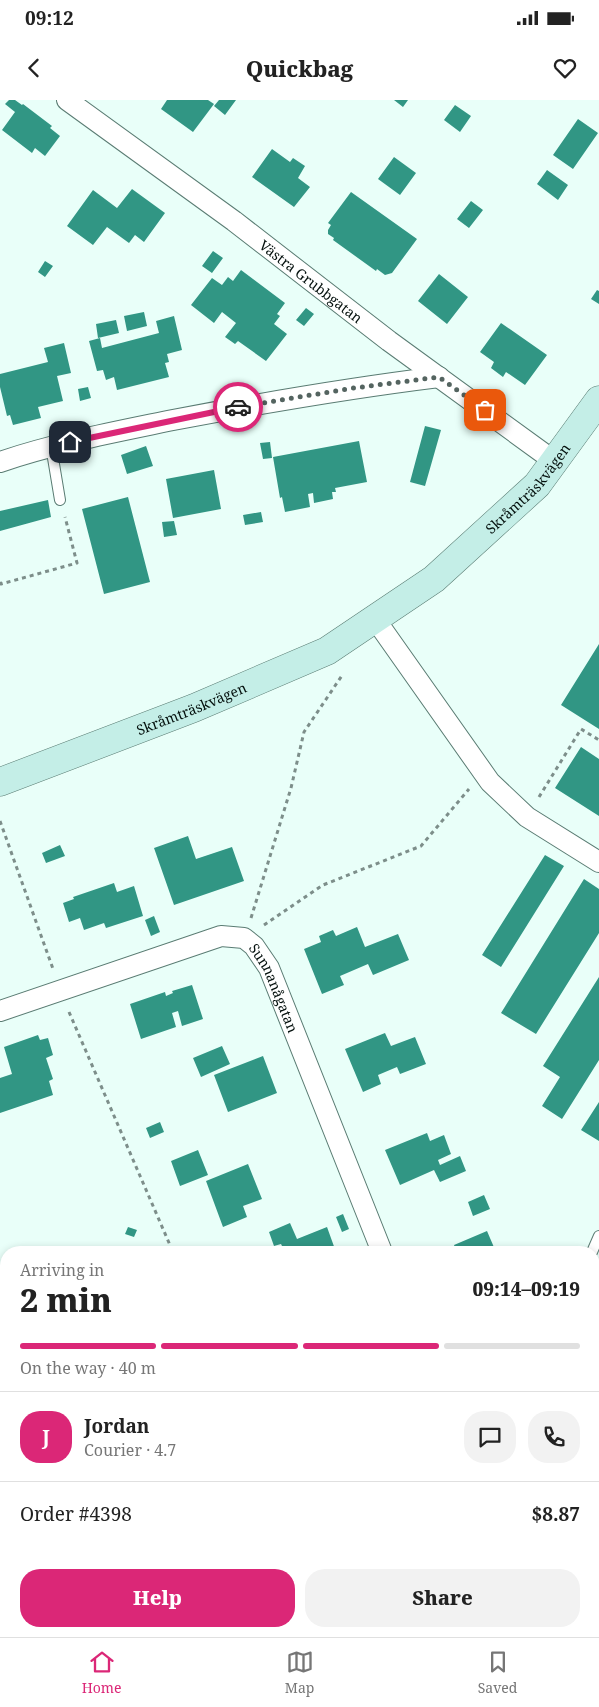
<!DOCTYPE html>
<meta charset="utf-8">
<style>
body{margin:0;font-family:"Noto Serif",serif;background:#f2f2f2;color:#222;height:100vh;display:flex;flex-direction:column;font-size:19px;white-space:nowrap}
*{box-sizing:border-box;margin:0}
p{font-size:16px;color:#767676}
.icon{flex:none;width:28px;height:28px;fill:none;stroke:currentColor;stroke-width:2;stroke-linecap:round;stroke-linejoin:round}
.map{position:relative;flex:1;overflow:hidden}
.drawer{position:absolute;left:0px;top:1146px;width:600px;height:391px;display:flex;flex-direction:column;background:#fff;border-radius:20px 20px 0 0;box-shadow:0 2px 8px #0003}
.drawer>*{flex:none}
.pin{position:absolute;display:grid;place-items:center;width:42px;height:42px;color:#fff;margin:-21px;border-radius:10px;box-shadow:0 2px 8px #0006}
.courier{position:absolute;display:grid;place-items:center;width:50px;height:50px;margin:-25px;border:4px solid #db2777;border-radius:50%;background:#fff;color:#222;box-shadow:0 1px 6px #0007}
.head em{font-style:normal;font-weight:800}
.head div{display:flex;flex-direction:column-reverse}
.head{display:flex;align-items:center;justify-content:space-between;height:85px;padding:0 20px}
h1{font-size:32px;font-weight:800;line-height:38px}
.bar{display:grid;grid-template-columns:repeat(4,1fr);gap:8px 5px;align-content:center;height:60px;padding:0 20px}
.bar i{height:6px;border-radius:4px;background:#e0e0e0}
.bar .active{background:#db2777}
.bar p{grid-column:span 4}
.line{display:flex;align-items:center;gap:12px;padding:0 20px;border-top:1px solid #e0e0e0}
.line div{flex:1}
.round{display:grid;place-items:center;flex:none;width:52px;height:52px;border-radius:20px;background:#f2f2f2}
.cta{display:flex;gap:10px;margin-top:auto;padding:10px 20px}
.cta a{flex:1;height:58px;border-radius:20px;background:#db2777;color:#fff;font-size:20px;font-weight:800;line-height:58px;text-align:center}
.cta a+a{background:#f2f2f2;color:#222}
.status{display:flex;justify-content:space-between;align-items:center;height:35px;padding:0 25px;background:#fff;direction:ltr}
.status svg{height:14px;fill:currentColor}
header{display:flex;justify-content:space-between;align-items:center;height:65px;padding:0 20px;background:#fff;font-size:22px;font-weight:800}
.menu{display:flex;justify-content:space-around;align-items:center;height:70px;border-top:1px solid #e0e0e0;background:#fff;font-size:14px;color:#767676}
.menu a{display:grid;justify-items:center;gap:2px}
.menu .active{color:#db2777}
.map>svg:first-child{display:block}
.building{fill:#319684}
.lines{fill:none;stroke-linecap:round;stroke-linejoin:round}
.lane-casing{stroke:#5a7c73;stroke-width:12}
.street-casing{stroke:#5a7c73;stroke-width:22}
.secondary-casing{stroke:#5a7c73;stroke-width:29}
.path{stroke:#7d8e8a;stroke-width:3;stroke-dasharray:4 4;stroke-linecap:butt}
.lane{stroke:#fff;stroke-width:10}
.street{stroke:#fff;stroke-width:20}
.secondary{stroke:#c4eee7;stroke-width:28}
.done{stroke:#546460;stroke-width:5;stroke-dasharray:0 9}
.route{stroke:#db2777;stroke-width:6}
.labels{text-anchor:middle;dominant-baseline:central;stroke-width:4.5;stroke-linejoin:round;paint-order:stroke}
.street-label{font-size:14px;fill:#04100d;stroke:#e9fff9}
</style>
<div class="status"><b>09:12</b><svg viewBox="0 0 49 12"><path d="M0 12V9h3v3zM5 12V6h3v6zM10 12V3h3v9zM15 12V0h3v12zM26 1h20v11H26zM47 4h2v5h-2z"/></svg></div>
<header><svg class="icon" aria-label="back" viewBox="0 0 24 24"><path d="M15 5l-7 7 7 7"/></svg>Quickbag<svg class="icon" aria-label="heart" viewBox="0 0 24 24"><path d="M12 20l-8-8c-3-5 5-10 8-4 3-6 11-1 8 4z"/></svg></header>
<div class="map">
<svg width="599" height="1537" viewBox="0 0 599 1537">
<rect width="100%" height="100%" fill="#e9fff9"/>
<path class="building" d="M9 0H15L22 5 23 4 52 26 50 28 60 36 45 56 35 48 32 53 2 30 15 12 5 4Z
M167 0H208L214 4 193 32 161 9Z
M219 0H236L225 15 214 6Z
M394 0H408L403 7Z
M455 5 471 16 460 32 444 20Z
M578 19 598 33 573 69 553 55Z
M272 49 290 62 293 58 305 66 298 78 310 87 294 107 252 77Z
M394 57 416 73 400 95 378 79Z
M547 70 568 85 558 100 537 84Z
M132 89 165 113 144 142 135 135 129 143 107 127 93 145 67 126 93 90 117 108Z
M351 92 417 139 392 173 385 175 377 169 376 171 333 140 334 138 328 134V130L331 125 328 123Z
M471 101 483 110 469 128 457 119Z
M213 151 223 158 212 173 202 166Z
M45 161 53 166 45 177 38 172Z
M241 170 285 203 277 214 280 216 274 224 287 234 266 261 238 241 235 244 225 237 236 223 222 212 214 223 191 205 212 178 222 185 228 177 233 181Z
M439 174 468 197 447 224 418 201Z
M597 190 599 191V204L591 199Z
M306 208 314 214 304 226 296 220Z
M144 212 147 226 127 231 124 216Z
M174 216 182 250 167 254 169 262 165 263 169 277 117 290 114 277 106 280 103 270 97 271 89 241 100 238 102 248 159 233 156 221Z
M116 220 119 233 98 238 96 224Z
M501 223 547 255 525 285 506 272 503 277 491 268 494 262 480 252Z
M64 243 71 273 57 276 63 301 38 307 41 318 13 325 10 315 7 316 0 287V274L48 262 44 248Z
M88 287 91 298 80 301 78 289Z
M425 326 441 330 425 386 410 382Z
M359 341 367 382 335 388 336 392H332L333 399 314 403 313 393 308 394 310 407 285 412 282 397 280 398 273 357Z
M270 342 272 358 263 359 260 343Z
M146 346 153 366 127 374 121 355Z
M214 370 221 409 173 418 166 379Z
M128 397 150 482 104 494 82 409Z
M48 400 51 417 0 431V411Z
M261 412 263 422 245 425 243 415Z
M174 421 177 435 164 437 162 422Z
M599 544V629L561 605Z
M581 647 599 659V716L555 688Z
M188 736 196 759 232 747 244 781 174 805 154 748Z
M60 745 65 756 46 763 42 753Z
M545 755 564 766 501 867 482 855Z
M584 779 599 789V833L536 934 501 913Z
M114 783 117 792 134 786 143 816 106 828 104 823 84 830 80 818 69 822 63 803 74 799 73 797Z
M154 816 160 832 151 836 145 820Z
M357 827 365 847 398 834 409 860 373 875 368 864 340 876 344 885 322 894 304 849 321 842 319 836 333 830 336 836Z
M599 877V960L562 1019 542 1006 560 977 543 966Z
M192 885 203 919 182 926 178 911 172 913 176 927 141 939 130 904 165 892 166 896 173 893 172 891Z
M385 933 391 946 415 937 426 964 400 974 397 967 378 975 381 984 363 992 345 949Z
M38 935 40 940 48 938 53 955 46 958 53 979 49 981 53 995 0 1013V978L12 974 4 947Z
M222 946 230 964 201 977 193 958Z
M263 956 277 993 228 1012 214 975Z
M599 1002V1041L581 1030Z
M160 1022 164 1032 150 1038 146 1028Z
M427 1033 430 1041 444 1035 451 1054 438 1060 440 1065 460 1056 466 1071 440 1082 434 1070 400 1085 385 1050Z
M198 1050 208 1075 180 1086 171 1061Z
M248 1064 262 1099 243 1106 247 1117 223 1127 206 1081Z
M484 1095 490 1109 473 1116 468 1102Z
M343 1114 349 1129 342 1132 336 1117Z
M290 1123 297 1139 327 1127 336 1152H285L281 1144 274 1146 269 1132Z
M128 1127 137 1130 134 1137 125 1134Z
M487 1131 496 1152H445L455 1148 454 1145Z
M594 1348 599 1362V1368L594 1370Z
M599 1440V1489L597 1488 594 1480V1442Z
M63 1531H113L107 1537H68Z
M402 1531H445L447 1537H404Z"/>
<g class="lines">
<defs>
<path id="lane" d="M51 346 60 400
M592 1152 599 1136"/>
<g id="street">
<path id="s1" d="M67 0 234 121 389 241 554 361"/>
<path d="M0 362C56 343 115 332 173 320 262 303 350 288 439 277"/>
<path d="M375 519 490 682 527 717 599 762"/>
<path id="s2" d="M0 911 221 836 244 838 254 846 269 868 382 1152"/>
<path d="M0 1530 7 1537"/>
<path d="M536 1531 538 1537"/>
</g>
<g id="secondary">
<path id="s3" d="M0 682 194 608 327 551 434 479 537 385 599 300"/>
</g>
</defs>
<use href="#lane" class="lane-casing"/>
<use href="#street" class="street-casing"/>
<use href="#secondary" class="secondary-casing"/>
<path class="path" d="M0 482 1 484 77 463 65 417
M539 697 581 629 599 640
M0 721 53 869
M251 818 291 688 304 632 343 574
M264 825 323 785 421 746 469 689
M69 912 173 1152
M0 1264 6 1261
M312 1537V1531"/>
<use href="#lane" class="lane"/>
<use href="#street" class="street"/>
<use href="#secondary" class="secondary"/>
</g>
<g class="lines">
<path class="done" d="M238 307 354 288 439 277 485 310"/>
<path class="route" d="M70 342 238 307"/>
</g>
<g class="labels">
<g class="street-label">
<text stroke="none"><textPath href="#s1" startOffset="304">Västra Grubbgatan</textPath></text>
<text stroke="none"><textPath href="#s3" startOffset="612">Skråmträskvägen</textPath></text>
<text stroke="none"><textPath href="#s3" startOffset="205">Skråmträskvägen</textPath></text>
<text stroke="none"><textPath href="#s2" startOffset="316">Sunnanågatan</textPath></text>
</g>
</g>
</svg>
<div class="pin" style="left:485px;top:310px;background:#ea580c"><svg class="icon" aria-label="bag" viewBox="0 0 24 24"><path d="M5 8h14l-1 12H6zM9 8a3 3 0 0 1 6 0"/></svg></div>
<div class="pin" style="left:70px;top:342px;background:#1f2937"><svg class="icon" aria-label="home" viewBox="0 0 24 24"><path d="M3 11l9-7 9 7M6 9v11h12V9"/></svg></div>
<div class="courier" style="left:238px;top:307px"><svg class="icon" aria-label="car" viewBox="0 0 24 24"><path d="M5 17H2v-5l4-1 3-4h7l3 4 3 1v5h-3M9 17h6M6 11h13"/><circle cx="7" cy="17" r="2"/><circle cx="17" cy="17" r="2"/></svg></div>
<section class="drawer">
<div class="head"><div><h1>2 min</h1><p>Arriving in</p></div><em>09:14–09:19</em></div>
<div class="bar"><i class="active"></i><i class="active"></i><i class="active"></i><i></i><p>On the way · 40 m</p></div>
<div class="line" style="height:90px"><b class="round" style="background:#db2777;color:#fff">J</b><div><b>Jordan</b><p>Courier · 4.7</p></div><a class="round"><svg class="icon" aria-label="chat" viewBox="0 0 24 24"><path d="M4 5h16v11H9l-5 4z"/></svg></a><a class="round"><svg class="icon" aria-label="phone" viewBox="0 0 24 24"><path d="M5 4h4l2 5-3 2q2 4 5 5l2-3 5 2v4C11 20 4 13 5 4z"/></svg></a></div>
<div class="line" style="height:65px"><div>Order #4398</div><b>$8.87</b></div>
<div class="cta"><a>Help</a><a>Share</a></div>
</section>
</div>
<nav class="menu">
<a class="active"><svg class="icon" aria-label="home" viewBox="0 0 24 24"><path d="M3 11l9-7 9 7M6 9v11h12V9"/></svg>Home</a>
<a><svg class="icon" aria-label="map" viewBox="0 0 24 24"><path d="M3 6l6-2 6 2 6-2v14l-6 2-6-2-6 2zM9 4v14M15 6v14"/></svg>Map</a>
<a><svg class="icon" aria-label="saved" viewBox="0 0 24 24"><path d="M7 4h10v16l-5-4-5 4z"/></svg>Saved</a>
</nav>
